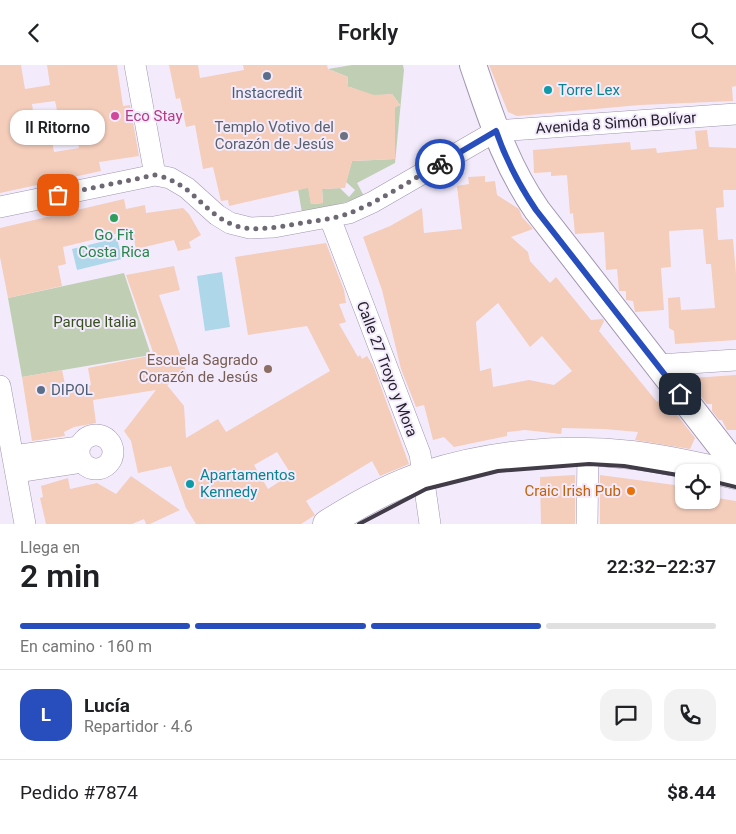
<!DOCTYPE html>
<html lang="es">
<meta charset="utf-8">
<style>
body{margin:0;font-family:Roboto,sans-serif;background:#f2f2f2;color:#202124;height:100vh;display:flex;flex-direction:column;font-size:19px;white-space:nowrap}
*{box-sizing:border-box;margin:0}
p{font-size:16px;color:#757577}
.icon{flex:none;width:28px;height:28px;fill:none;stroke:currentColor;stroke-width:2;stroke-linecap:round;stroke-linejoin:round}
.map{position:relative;height:459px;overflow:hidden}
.drawer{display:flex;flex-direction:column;background:#fff;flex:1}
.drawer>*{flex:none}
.buttons{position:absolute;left:675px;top:399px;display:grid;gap:10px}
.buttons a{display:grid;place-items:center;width:45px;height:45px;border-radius:10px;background:#fff;box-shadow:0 1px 4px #0004;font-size:25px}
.pin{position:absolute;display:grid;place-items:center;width:42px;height:42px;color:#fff;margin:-21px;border-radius:10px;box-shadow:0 2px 8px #0006}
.courier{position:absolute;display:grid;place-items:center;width:50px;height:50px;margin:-25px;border:4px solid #284ebd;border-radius:50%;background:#fff;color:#222;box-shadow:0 1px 6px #0007}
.bubble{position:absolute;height:35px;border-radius:15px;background:#fff;box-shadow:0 1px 4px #0004;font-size:16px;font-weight:600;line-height:35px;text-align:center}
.summary em{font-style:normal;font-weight:600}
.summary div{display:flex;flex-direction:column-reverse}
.summary{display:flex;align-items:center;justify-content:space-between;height:85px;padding:0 20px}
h1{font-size:32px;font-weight:600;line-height:38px}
.bar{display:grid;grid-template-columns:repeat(4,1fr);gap:8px 5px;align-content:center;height:60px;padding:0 20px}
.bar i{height:6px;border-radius:4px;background:#e0e0e0}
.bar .current{background:#284ebd}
.bar p{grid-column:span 4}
.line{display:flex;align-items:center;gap:12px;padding:0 20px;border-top:1px solid #e0e0e0}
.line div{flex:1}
.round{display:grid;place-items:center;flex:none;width:52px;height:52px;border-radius:15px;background:#f2f2f2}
header{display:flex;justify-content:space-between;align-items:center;height:65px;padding:0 20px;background:#fff;font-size:22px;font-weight:600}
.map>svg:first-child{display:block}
.green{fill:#c0cfb4}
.water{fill:#aed7ea}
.building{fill:#f4cdbb;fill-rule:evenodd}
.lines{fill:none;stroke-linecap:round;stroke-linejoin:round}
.minor-casing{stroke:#a095af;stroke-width:22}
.major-casing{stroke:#a095af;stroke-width:28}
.highway-casing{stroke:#a095af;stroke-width:29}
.minor{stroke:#fff;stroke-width:21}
.major{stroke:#fff;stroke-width:26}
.highway{stroke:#fff;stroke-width:28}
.rail{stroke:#413c47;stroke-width:4}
.done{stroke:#6e6874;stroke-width:5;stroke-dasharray:0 9}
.route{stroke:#284ebd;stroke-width:6}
.service-dot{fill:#5c6f8a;stroke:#f3ebfc;stroke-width:2}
.culture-dot{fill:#0f9aa8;stroke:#f3ebfc;stroke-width:2}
.hotel-dot{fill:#d1479c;stroke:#f3ebfc;stroke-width:2}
.worship-dot{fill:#6b7280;stroke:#f3ebfc;stroke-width:2}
.leisure-dot{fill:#2e9e5b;stroke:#f3ebfc;stroke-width:2}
.education-dot{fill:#8d6e63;stroke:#f3ebfc;stroke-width:2}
.food-dot{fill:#e8710a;stroke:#f3ebfc;stroke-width:2}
.labels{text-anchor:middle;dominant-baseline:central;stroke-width:4;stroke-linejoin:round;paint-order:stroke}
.culture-label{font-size:15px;fill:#0d838f;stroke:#f3ebfc;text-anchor:start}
.service-label{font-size:15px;fill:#4e5e75;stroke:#f3ebfc}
.hotel-label{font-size:15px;fill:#b23c85;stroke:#f3ebfc;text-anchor:start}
.street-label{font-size:15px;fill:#26212b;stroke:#f3ebfc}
.worship-label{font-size:15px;fill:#5b616d;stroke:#f3ebfc;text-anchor:end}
.leisure-label{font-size:15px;fill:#27864d;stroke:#f3ebfc}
.park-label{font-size:15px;fill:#37501e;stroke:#f3ebfc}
.education-label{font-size:15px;fill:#785e54;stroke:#f3ebfc;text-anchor:end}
.food-label{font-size:15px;fill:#c56008;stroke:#f3ebfc;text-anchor:end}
</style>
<header><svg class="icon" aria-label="back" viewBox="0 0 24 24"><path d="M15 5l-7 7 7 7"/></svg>Forkly<svg class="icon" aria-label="search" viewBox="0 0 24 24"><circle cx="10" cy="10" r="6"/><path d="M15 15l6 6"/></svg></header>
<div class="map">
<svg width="736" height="459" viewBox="0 0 736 459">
<rect width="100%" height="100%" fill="#f3ebfc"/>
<path class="green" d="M352 0H403L404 5 395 98 357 118 364 131 343 138 302 148 295 107 306 106 311 139 323 138 322 124 340 123 349 132 355 125 346 117 352 96 395 94V42L400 40 392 29 374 31 350 22 347 24 348 12 328 4Z
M124 208 151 290 22 312 8 233Z"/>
<path class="water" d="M117 173 122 194 77 205 72 184Z
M222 207 230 262 205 266 197 211Z"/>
<path class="building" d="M0 0H21L25 24 50 20 47 0H117L123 41 130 40 139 91 99 97 101 106 0 128ZM55 36 58 50 73 47 79 83 54 87 51 70 37 72 32 39Z
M169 0H198L200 13 244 5 243 0H327L328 4 348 12 347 21 374 30 392 29 400 40 395 42V94L352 96 345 123 322 124 323 138 311 139 308 123 229 141 228 135 221 136 213 102 203 104 195 60 186 62 180 33 176 34Z
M489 0H736V21L732 22 733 36 640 40 517 51 508 47Z
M707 65 709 82 736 83V125H723L724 142 716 143 718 175 733 174 736 209V275L675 279 674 266 669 263 668 233 680 232 681 245 715 243 711 199H706L703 164 669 166 671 202 661 203 664 245 635 247 633 236 626 235V226H619L617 204 606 205 604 167 575 169 573 148 570 149 567 110 551 111V107L534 108 533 85 630 77 631 85 656 83 657 88 697 84 695 66Z
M485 111V117L495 116 497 130 519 144 522 152 533 164 511 172 528 187 530 196 550 218 556 212 591 255 603 254 604 256 599 266 657 337 663 332 695 373 690 384 635 375 638 367 604 364 562 363 561 369 525 365 507 367V371L454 382 444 372 433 375 424 340 416 342 401 304 382 225 363 172 390 161 422 143 424 168 462 164 457 121 469 119 468 112ZM498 238 530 282 542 271 572 306 554 320 529 315 493 322 491 303 480 306 476 257Z
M124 134 126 144 145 140 146 148 183 143 189 149 201 170 189 177 191 183 178 186 174 175 136 184 132 165 63 182 66 199 58 201 62 221 8 233 0 192V163Z
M326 178 344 225 346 238 339 239 346 257 339 259 358 292 360 290 362 294 367 291 373 300 409 399 380 411 372 396 306 436 315 450 301 459H196L186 443 171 401 138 408 131 376 124 366 156 325 93 335 96 358 74 362 64 367 65 371 32 376 22 312 62 305 66 324 91 320 88 303 154 290 126 210 174 201 180 225 159 230 188 312 167 320 184 341 186 373 218 354 226 367 330 306 307 261 248 270 235 192ZM277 387 291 409 268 424 254 400Z
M736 310V365H727L722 355H719L712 346V339H707L692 320V313Z
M575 410V459H541L540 412Z
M600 410 682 421 680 435H711V432L736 436V459H600Z
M131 411 180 445 150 459H146L144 454 132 459H46L40 433 43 432 41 421 68 413 70 424 97 418 116 429Z"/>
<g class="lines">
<defs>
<path id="minor" d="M135 0 155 110
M0 142 155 110 170 113 187 123 217 150 230 158 250 163 274 162 349 148 373 137 496 66 736 49
M330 153 420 389 430 459
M658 300 736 295
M0 321 25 459
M79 387a17 17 0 1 1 34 0a17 17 0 1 1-34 0Z
M13 391 79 382
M16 407 82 397
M587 459 588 388"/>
<path id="major" d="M473 0C491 52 505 99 537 145L736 401"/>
<path id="highway" d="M327 459C357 440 390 421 425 410 490 389 563 382 632 390 667 394 701 402 736 410"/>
</defs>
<use href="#minor" class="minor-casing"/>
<use href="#major" class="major-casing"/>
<use href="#highway" class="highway-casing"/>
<use href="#minor" class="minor"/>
<use href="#major" class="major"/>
<use href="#highway" class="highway"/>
<path class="rail" d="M711 416 736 422
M359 459 426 424 498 406 589 399 624 401 684 411"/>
</g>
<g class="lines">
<path class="done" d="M58 130 155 110C193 118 200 145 231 159 249 167 271 163 290 160 310 156 332 155 350 148 382 135 411 115 440 99"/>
<path class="route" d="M440 99 496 66C506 95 519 120 536 145L680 329"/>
</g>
<g class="service-dot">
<circle cx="267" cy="11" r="5"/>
<circle cx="41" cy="325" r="5"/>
</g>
<g class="culture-dot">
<circle cx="548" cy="25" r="5"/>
<circle cx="190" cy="419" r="5"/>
</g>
<circle class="hotel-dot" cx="115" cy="51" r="5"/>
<circle class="worship-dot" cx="344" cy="71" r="5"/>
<circle class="leisure-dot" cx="114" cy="153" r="5"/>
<circle class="education-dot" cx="268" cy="304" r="5"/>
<circle class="food-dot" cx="631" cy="426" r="5"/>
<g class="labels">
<g class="culture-label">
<text x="558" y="25">Torre Lex</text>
<text x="200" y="410">Apartamentos<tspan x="200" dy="17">Kennedy</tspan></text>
</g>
<g class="service-label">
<text x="267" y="28">Instacredit</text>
<text x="51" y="325" text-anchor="start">DIPOL</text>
</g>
<g class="hotel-label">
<text x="125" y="51">Eco Stay</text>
</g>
<g class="street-label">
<text transform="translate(616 58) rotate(-4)">Avenida 8 Simón Bolívar</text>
<text transform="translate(387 304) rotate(69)">Calle 27 Troyo y Mora</text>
</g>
<g class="worship-label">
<text x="334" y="62">Templo Votivo del<tspan x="334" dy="17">Corazón de Jesús</tspan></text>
</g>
<g class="leisure-label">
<text x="114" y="170">Go Fit<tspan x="114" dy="17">Costa Rica</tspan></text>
</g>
<g class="park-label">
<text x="95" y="257">Parque Italia</text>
</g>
<g class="education-label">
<text x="258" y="295">Escuela Sagrado<tspan x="258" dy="17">Corazón de Jesús</tspan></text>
</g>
<g class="food-label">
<text x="621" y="426">Craic Irish Pub</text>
</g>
</g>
</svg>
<div class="buttons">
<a><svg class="icon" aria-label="locate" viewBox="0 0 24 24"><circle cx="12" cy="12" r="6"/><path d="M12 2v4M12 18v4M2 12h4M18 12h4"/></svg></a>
</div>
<div class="pin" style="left:58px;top:130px;background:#ea580c"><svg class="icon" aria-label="bag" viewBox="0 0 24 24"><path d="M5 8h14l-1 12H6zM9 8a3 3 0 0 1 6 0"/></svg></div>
<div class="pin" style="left:680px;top:329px;background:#1f2937"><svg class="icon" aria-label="home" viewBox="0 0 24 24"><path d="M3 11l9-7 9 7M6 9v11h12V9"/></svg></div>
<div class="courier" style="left:440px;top:99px"><svg class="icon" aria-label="bike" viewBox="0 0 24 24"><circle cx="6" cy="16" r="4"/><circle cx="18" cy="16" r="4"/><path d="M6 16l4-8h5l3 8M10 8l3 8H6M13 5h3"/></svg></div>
<div class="bubble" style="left:10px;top:45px;width:95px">Il Ritorno</div>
</div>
<section class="drawer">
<div class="summary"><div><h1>2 min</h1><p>Llega en</p></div><em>22:32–22:37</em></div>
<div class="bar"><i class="current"></i><i class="current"></i><i class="current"></i><i></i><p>En camino · 160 m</p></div>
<div class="line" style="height:90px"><b class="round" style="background:#284ebd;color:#fff">L</b><div><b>Lucía</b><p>Repartidor · 4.6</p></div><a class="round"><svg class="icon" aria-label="chat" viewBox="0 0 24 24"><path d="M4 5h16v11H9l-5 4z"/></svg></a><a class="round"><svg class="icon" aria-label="phone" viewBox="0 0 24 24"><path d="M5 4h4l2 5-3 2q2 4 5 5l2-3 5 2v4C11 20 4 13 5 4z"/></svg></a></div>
<div class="line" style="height:65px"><div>Pedido #7874</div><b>$8.44</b></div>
</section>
